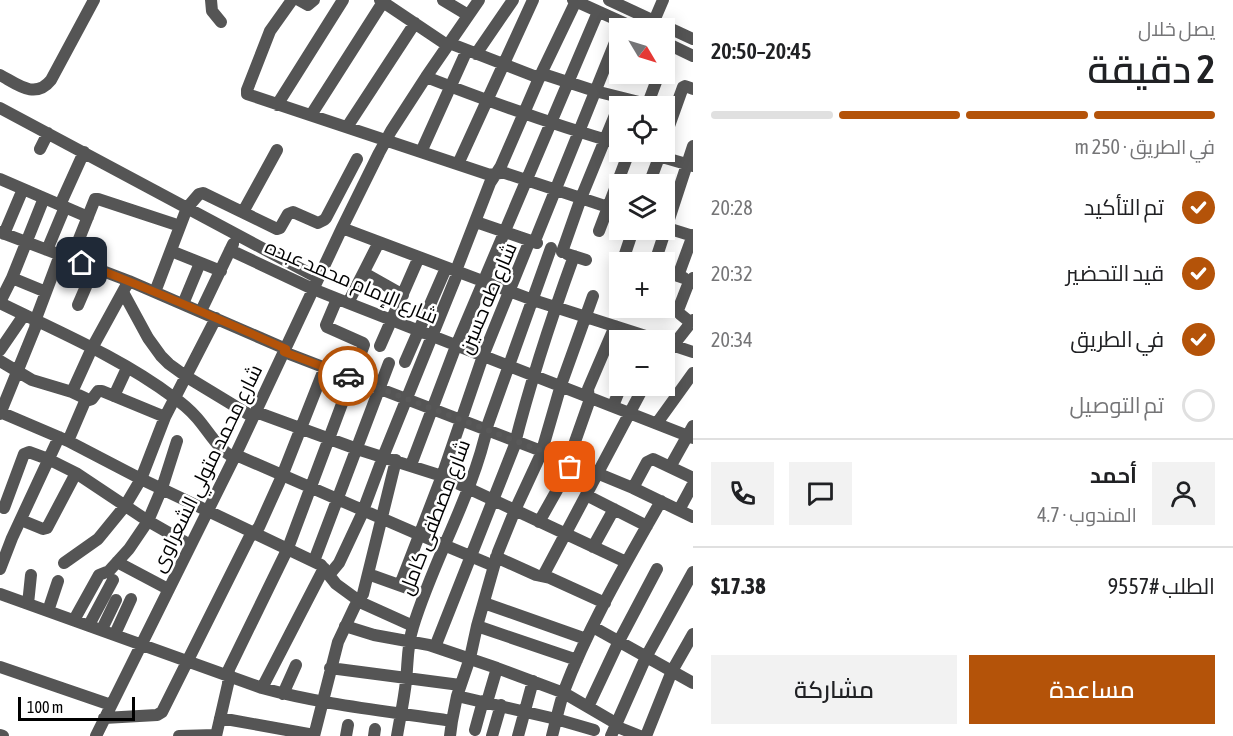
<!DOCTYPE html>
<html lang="ar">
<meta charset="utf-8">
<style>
body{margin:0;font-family:"Asap Condensed",Cairo,sans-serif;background:#f2f2f2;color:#202124;direction:rtl;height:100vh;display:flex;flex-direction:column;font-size:22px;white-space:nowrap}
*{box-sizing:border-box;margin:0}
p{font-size:20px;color:#757577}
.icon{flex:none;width:33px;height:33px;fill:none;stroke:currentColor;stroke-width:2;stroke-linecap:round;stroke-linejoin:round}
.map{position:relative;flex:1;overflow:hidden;direction:ltr}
.panel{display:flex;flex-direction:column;background:#fff;width:540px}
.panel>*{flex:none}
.needle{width:39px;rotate:128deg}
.buttons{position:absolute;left:609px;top:18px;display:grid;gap:12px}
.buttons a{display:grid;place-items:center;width:66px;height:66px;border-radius:0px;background:#fff;box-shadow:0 3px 15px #0003;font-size:30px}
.scale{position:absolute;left:18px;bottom:15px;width:117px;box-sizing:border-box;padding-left:6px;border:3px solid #000;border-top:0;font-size:16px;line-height:21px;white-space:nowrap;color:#000;-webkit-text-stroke:4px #fff;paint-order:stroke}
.pin{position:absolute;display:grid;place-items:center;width:51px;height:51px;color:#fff;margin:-26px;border-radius:12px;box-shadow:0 3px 9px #0006}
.courier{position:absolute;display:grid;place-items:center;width:60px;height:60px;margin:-30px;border:4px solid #b45309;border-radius:50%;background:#fff;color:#222;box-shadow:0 2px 8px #0007}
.headline em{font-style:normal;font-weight:600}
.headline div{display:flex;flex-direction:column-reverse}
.headline{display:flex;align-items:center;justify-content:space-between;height:102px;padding:0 18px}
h1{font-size:39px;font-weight:600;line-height:45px}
.bar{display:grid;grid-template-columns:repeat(4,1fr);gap:9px 6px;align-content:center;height:72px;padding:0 18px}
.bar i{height:8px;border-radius:4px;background:#e0e0e0}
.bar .on{background:#b45309}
.bar p{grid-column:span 4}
.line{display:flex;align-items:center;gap:15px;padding:0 18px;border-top:2px solid #e0e0e0}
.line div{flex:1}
.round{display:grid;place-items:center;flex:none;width:63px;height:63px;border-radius:0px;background:#f2f2f2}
ol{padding:0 18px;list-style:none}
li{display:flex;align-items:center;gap:18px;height:66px}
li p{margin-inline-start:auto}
li .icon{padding:6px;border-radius:50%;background:#b45309;color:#fff;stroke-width:4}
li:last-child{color:#757577}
li i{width:33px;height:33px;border:3px solid #e0e0e0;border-radius:50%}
.action{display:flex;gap:12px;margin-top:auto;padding:12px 18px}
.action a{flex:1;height:69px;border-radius:0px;background:#b45309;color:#fff;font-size:24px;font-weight:600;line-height:69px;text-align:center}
.action a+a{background:#f2f2f2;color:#202124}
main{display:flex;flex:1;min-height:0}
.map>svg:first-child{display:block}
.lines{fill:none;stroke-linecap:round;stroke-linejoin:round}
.minor{stroke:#555;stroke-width:12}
.done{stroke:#595959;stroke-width:6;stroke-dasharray:0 10.8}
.route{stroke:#b45309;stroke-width:8}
.labels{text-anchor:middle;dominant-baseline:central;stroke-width:5;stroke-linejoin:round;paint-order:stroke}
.street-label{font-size:20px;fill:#000;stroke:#fff}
</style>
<main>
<section class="panel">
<div class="headline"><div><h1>2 دقيقة</h1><p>يصل خلال</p></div><em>20:45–20:50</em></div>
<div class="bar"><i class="on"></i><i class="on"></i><i class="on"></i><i></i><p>في الطريق · 250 m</p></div>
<ol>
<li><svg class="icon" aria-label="check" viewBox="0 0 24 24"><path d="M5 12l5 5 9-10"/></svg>تم التأكيد<p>20:28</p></li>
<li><svg class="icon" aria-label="check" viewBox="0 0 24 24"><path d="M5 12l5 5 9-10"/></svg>قيد التحضير<p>20:32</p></li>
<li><svg class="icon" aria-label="check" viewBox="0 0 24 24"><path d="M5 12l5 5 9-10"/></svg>في الطريق<p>20:34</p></li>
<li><i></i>تم التوصيل</li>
</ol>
<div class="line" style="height:108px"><a class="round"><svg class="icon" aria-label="person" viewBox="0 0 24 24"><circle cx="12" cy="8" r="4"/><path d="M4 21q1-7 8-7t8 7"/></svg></a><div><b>أحمد</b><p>المندوب · 4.7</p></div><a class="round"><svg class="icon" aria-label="chat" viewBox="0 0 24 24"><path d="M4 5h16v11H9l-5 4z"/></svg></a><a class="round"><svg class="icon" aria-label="phone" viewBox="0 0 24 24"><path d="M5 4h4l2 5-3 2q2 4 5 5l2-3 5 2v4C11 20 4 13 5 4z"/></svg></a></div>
<div class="line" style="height:78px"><div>الطلب #9557</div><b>$17.38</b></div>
<div class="action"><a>مساعدة</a><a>مشاركة</a></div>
</section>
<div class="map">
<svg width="693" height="736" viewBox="0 0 693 736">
<rect width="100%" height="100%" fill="#fff"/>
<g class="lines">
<path class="minor" d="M211 0 212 11 221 22
M292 0 270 31 247 90V94L487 174C493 176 499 172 505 173L620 211
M299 0 308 5 314 0
M380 0 447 45
M443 0 468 15
M573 0 635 28
M609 0 693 39
M654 21 663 0
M664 42 693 56
M449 43 534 76 546 75 595 91 647 104
M476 54 513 0
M664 60 670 45
M0 75C17 84 35 100 51 80L94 0
M426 77C490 102 554 125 620 144
M277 105 343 0
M647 106 659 74
M0 108 318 278
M311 115 383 2
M347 127 415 23
M664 140 683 87 685 86 693 89
M40 149 48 133
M421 152 467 50
M645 152 693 166
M458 164 533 0
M0 179 88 217
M649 184 661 152
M60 205 84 152
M243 212 277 150
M476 222 537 243
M664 227 693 236
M342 228 533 300 658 340
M599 231 629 152
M0 232 129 281 286 349
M4 234 23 189
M47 250 65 207
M230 250 313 289 348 303 693 438
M171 251 221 271
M562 252 581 198 622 98
M567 254 586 260
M625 254 633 230
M71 259 95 199H98L180 226
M655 262 693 146
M664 271 684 278
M364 273 403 295
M678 276 693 235
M12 278 46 292
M123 292 148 338 161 356 169 364 187 377 253 417
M155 292 187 208 199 194 203 193 277 229 280 228 288 214 293 212 318 223 324 220 326 218 357 159
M0 302 12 278 44 198
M0 303C59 332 121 358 173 397 182 403 190 410 197 418 210 433 216 447 234 458
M348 303 379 242
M183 304 200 263
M78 305 94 268
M201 311 233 244
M690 322 680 314 678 310 687 287 693 278
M666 343 693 352
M380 346 419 257
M0 350 24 315
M284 352 570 462 633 488 693 517
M664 357 693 320
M0 361 32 380 72 392 89 400 92 399 98 391H102L165 417
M405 362 446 268
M72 392 92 348 126 286
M114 396 127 368
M613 406 621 386
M0 412 68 441 141 479 321 565 336 584 362 603 413 626
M256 412 357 449 442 476 626 562
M0 414 35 328 37 316 60 255
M657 423 693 373
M68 441 86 399
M236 455 420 535 494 566
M411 465 456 346 598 12
M670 467 693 426
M633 488 647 462 653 459 693 478
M586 495 647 526
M4 508 24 454 29 452 48 459 76 473 148 521 190 545
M679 510 693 484
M21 520 43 529 47 528 76 473
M539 522 570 467 571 453 589 402 588 389 615 326
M593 547 614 509
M496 557 536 575 550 578 605 603
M314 561 389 363
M117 562 168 589
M64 563 98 539 125 506 141 479 165 417 216 318
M0 569 12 538 59 437
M368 574 424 594
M329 575 339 563 361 516 383 457 456 277 457 268 490 183 501 166 540 76 576 1
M543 576 644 386
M400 585 442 476 483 356 528 245 536 238 620 30
M0 594 262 688C324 705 388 711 452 721
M484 603 586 639
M28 604 31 575
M48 611 58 581
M74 620 99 575 109 571 129 549 148 521 162 488 177 441
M89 625 113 580
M345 626 374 635 429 645 497 668 564 693 612 721 620 728 640 736
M477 626 577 660
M593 627 693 683
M102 629 116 600
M115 634 131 599
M435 647 514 447C530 383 551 319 574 256
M0 667 111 705
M330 668 460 685
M262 688 324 568
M283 694 296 665
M457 696 556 719 594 730
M487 702 497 668
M588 707 619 641 657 569
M104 718 157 715 162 712 249 538 259 527 282 476 325 367
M220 718 314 735
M475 730 483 701
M0 735 3 736
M96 736 234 458 342 228 379 153 391 131 426 77 479 0
M179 736 216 735
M216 736 228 684 229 669 288 548 364 345 363 343 327 327 326 325 337 299
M314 736 338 642 355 606 363 594 396 460
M346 736 348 725
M374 736 375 729
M397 736C400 718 404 700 406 681 408 663 407 645 413 627 434 558 473 495 488 424L551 248
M450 736 452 721 457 696 470 658 477 626 498 552 515 510 541 454 561 385 593 296
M492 736 501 705
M518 736 533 681
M552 736C556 721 559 706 564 691 589 625 626 563 661 501
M611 736 646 657 693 572
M646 736 672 671 693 634"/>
</g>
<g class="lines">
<path class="done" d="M348 376 570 462V467"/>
<path class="route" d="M82 263C151 289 219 319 286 349L284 352 348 376"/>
</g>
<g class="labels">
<g class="street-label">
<text transform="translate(352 281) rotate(23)">شارع الإمام محمد عبده</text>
<text transform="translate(487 298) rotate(-67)">شارع طه حسين</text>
<text transform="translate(206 468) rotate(-64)">شارع محمد متولي الشعراوى</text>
<text transform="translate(434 517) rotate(-69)">شارع مصطفى كامل</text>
</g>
</g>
</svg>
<div class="buttons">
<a><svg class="needle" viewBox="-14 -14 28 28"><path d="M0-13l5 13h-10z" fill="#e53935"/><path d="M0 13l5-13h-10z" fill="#757577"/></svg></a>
<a><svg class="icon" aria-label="locate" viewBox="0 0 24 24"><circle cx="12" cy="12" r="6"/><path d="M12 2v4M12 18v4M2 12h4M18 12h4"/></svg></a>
<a><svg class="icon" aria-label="layers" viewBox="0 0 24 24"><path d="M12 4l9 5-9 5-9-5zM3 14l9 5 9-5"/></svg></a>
<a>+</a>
<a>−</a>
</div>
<div class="scale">100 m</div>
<div class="pin" style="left:570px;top:467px;background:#ea580c"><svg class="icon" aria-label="bag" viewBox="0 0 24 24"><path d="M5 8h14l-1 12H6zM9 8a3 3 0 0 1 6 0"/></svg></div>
<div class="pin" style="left:82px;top:263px;background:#1f2937"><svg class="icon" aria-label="home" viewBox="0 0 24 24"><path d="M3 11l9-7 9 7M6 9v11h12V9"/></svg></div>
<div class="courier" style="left:348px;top:376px"><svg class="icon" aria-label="car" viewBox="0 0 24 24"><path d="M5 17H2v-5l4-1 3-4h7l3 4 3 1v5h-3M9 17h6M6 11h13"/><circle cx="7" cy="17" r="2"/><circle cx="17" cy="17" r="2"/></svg></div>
</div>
</main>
